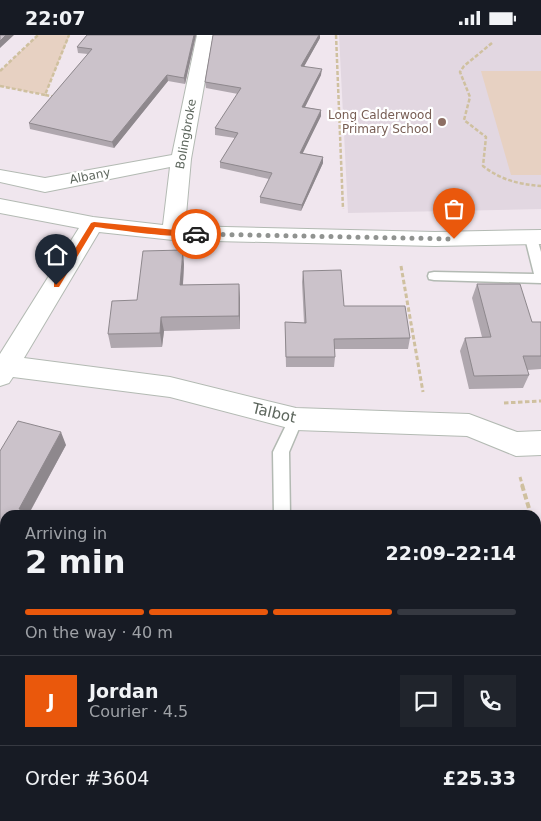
<!DOCTYPE html>
<meta charset="utf-8">
<style>
body{margin:0;font-family:"DejaVu Sans",sans-serif;background:#20242c;color:#f1f3f6;height:100vh;display:flex;flex-direction:column;font-size:19px;white-space:nowrap}
*{box-sizing:border-box;margin:0}
p{font-size:16px;color:#9ea1a6}
.icon{flex:none;width:28px;height:28px;fill:none;stroke:currentColor;stroke-width:2;stroke-linecap:round;stroke-linejoin:round}
.map{position:relative;flex:1;overflow:hidden}
.sheet{position:absolute;left:0px;top:475px;width:541px;height:311px;display:flex;flex-direction:column;background:#171b24;border-radius:15px 15px 0 0;box-shadow:0 2px 8px #0003}
.sheet>*{flex:none}
.pin{position:absolute;display:grid;place-items:center;width:42px;height:42px;color:#fff;margin:-51px -21px;border-radius:50% 50% 50% 0;rotate:-45deg;box-shadow:0 0 5px #0007}
.pin .icon{rotate:45deg}
.courier{position:absolute;display:grid;place-items:center;width:50px;height:50px;margin:-25px;border:4px solid #ea580c;border-radius:50%;background:#fff;color:#222;box-shadow:0 1px 6px #0007}
.head em{font-style:normal;font-weight:700}
.head div{display:flex;flex-direction:column-reverse}
.head{display:flex;align-items:center;justify-content:space-between;height:85px;padding:0 25px}
h1{font-size:32px;font-weight:700;line-height:38px}
.bar{display:grid;grid-template-columns:repeat(4,1fr);gap:8px 5px;align-content:center;height:60px;padding:0 25px}
.bar i{height:6px;border-radius:4px;background:#363941}
.bar .active{background:#ea580c}
.bar p{grid-column:span 4}
.line{display:flex;align-items:center;gap:12px;padding:0 25px;border-top:1px solid #363941}
.line div{flex:1}
.round{display:grid;place-items:center;flex:none;width:52px;height:52px;border-radius:0px;background:#20242c}
.status{display:flex;justify-content:space-between;align-items:center;height:35px;padding:0 25px;background:#171b24;direction:ltr}
.status svg{height:14px;fill:currentColor}
.map>svg:first-child{display:block}
.education{fill:#e2d7e1}
.green{fill:#e7d1c2}
.lines{fill:none;stroke-linecap:round;stroke-linejoin:round}
.lane-casing{stroke:#b3bab3;stroke-width:3}
.street-casing{stroke:#b3bab3;stroke-width:2}
.path-far2{stroke:#cfc09f;stroke-width:2.5;stroke-dasharray:4 2;stroke-linecap:butt}
.path-far1{stroke:#cfc09f;stroke-width:3;stroke-dasharray:4.5 2.5;stroke-linecap:butt}
.path{stroke:#cfc09f;stroke-width:4;stroke-dasharray:6 3;stroke-linecap:butt}
.lane{fill:#fff;fill-rule:evenodd}
.street{fill:#fff;fill-rule:evenodd}
.wall{fill:#afa7ae}
.shaded-wall{fill:#8e888d}
.building{fill:#cbc2ca;stroke:#8e888d}
.route{fill:#ea580c}
.done{stroke:#909390;stroke-width:5;stroke-dasharray:0 9}
.education-dot{fill:#8d6e63;stroke:#fff;stroke-width:2}
.labels{text-anchor:middle;dominant-baseline:central;stroke-width:4.5;stroke-linejoin:round;paint-order:stroke}
.far-education-label{font-size:12px;fill:#785e54;stroke:#fff;text-anchor:end}
.far-street-label{font-size:12px;fill:#5d665d;stroke:#fff}
.street-label{font-size:15px;fill:#5d665d;stroke:#fff}
</style>
<div class="status"><b>22:07</b><svg viewBox="0 0 49 12"><path d="M0 12V9h3v3zM5 12V6h3v6zM10 12V3h3v9zM15 12V0h3v12zM26 1h20v11H26zM47 4h2v5h-2z"/></svg></div>
<div class="map">
<svg width="541" height="786" viewBox="0 0 541 786">
<rect width="100%" height="100%" fill="#f0e6ee"/>
<path class="education" d="M339 0H541V174L348 178Z"/>
<path class="green" d="M38 0H70L45 60 0 51V36Z
M481 36H541V140H511Z"/>
<g class="lines">
<defs>
<path id="lane" d="M531 199 537 203 541 217V248L434 245 429 244 428 241 429 238 434 237 534 239 525 203Z
M296 378 301 380 303 384 289 417 290 480H274L273 417 291 380Z"/>
<path id="street" d="M197 0H213L191 124 185 191 435 197 541 195V209L435 211 173 205 99 197 24 323 170 342 296 373 469 379 517 397 541 396V420L516 421 467 401 296 395 170 362 13 342 9 348 0 351V319L79 193 0 178V164L93 182 163 190 170 132 45 157 0 147V135L45 143 172 120Z
M0 629 5 631V667L0 665Z
M106 781H145L147 786H108Z"/>
</defs>
<use href="#lane" class="lane-casing"/>
<use href="#street" class="street-casing"/>
<path class="path-far2" d="M336 0 343 174
M492 8 464 31 460 37 470 62 464 85 486 102 483 131C501 145 518 149 541 151
M0 36 38 0
M0 51 45 60
M55 62 45 60 69 0"/>
<path class="path-far1" d="M401 231 423 357
M504 368 541 366
M520 442 523 452"/>
<path class="path" d="M522 450 531 480
M536 498 541 515"/>
<use href="#lane" class="lane"/>
<use href="#street" class="street"/>
</g>
<path class="wall" d="M87 0H196L185 49 168 46 114 113 30 94 29 88 88 19 78 18 77 12Z
M213 0H320V3L304 31 321 40 305 72 321 75V81L302 118 323 122V128L301 176 260 168V162L269 144 220 133V127L235 103 215 100V93L238 59 206 53 205 47Z
M184 229 183 250 239 249 240 294 164 296 162 312 111 313 108 299 137 265Z
M303 236 344 271 410 303 408 314H335V322L334 332H286L285 287 304 288 302 247Z
M477 249 532 287H541V334L527 335 529 340 523 353 469 354 460 316 465 303 482 302 472 263Z
M66 410 30 477 5 480V539L1 538 0 536V416Z
M536 587 541 605V682H536Z"/>
<path class="shaded-wall" d="M6 0H14L0 13V6Z
M194 0H196L185 49 184 43Z
M319 0H320V3L301 37V31Z
M322 34 321 40 302 78V72Z
M167 40 168 46 114 113 112 107Z
M321 75V81L300 124V118Z
M323 122V128L301 176 302 170Z
M183 215 184 229 182 264 180 250Z
M239 249 240 263V294L239 281Z
M161 282 164 296 162 312 160 298Z
M61 397 66 410 28 480 19 474Z"/>
<path class="building" d="M0 0H6L0 6Z
M87 0H194L184 43 167 40 112 107 29 88 92 14 77 12Z
M213 0H319L301 31 322 34 302 72 321 75 300 118 323 122 302 170 260 162 272 138 220 127 238 98 215 93 241 53 205 47Z
M183 215 180 250 239 249V281L161 282 160 298 108 299 112 266 137 265 143 216Z
M341 235 344 271H405L410 303 334 304 335 322H286L285 287 306 288 303 236Z
M477 249H520L532 287H541V321H523L529 340 474 341 465 303 491 302Z
M18 386 61 397 19 474 43 480H5V531L0 529V516L1 514 0 513V416Z
M536 587 541 605V675L536 676Z"/>
<path class="route" d="M94 187 196 197 199 199C189 206 112 194 95 192L59 252H54V248L91 188Z"/>
<g class="lines">
<path class="done" d="M196 199 454 204"/>
</g>
<circle class="education-dot" cx="442" cy="87" r="5"/>
<g class="labels">
<g class="far-education-label">
<text x="432" y="80">Long Calderwood<tspan x="432" dy="14">Primary School</tspan></text>
</g>
<g class="far-street-label">
<text transform="translate(186 99) rotate(-80)">Bolingbroke</text>
<text transform="translate(90 141) rotate(-11)">Albany</text>
</g>
<g class="street-label">
<text transform="translate(274 378) rotate(13)">Talbot</text>
</g>
</g>
</svg>
<div class="pin" style="left:454px;top:204px;background:#ea580c"><svg class="icon" aria-label="bag" viewBox="0 0 24 24"><path d="M5 8h14l-1 12H6zM9 8a3 3 0 0 1 6 0"/></svg></div>
<div class="pin" style="left:56px;top:250px;background:#1f2937"><svg class="icon" aria-label="home" viewBox="0 0 24 24"><path d="M3 11l9-7 9 7M6 9v11h12V9"/></svg></div>
<div class="courier" style="left:196px;top:199px"><svg class="icon" aria-label="car" viewBox="0 0 24 24"><path d="M5 17H2v-5l4-1 3-4h7l3 4 3 1v5h-3M9 17h6M6 11h13"/><circle cx="7" cy="17" r="2"/><circle cx="17" cy="17" r="2"/></svg></div>
<section class="sheet">
<div class="head"><div><h1>2 min</h1><p>Arriving in</p></div><em>22:09–22:14</em></div>
<div class="bar"><i class="active"></i><i class="active"></i><i class="active"></i><i></i><p>On the way · 40 m</p></div>
<div class="line" style="height:90px"><b class="round" style="background:#ea580c;color:#fff">J</b><div><b>Jordan</b><p>Courier · 4.5</p></div><a class="round"><svg class="icon" aria-label="chat" viewBox="0 0 24 24"><path d="M4 5h16v11H9l-5 4z"/></svg></a><a class="round"><svg class="icon" aria-label="phone" viewBox="0 0 24 24"><path d="M5 4h4l2 5-3 2q2 4 5 5l2-3 5 2v4C11 20 4 13 5 4z"/></svg></a></div>
<div class="line" style="height:65px"><div>Order #3604</div><b>£25.33</b></div>
</section>
</div>
